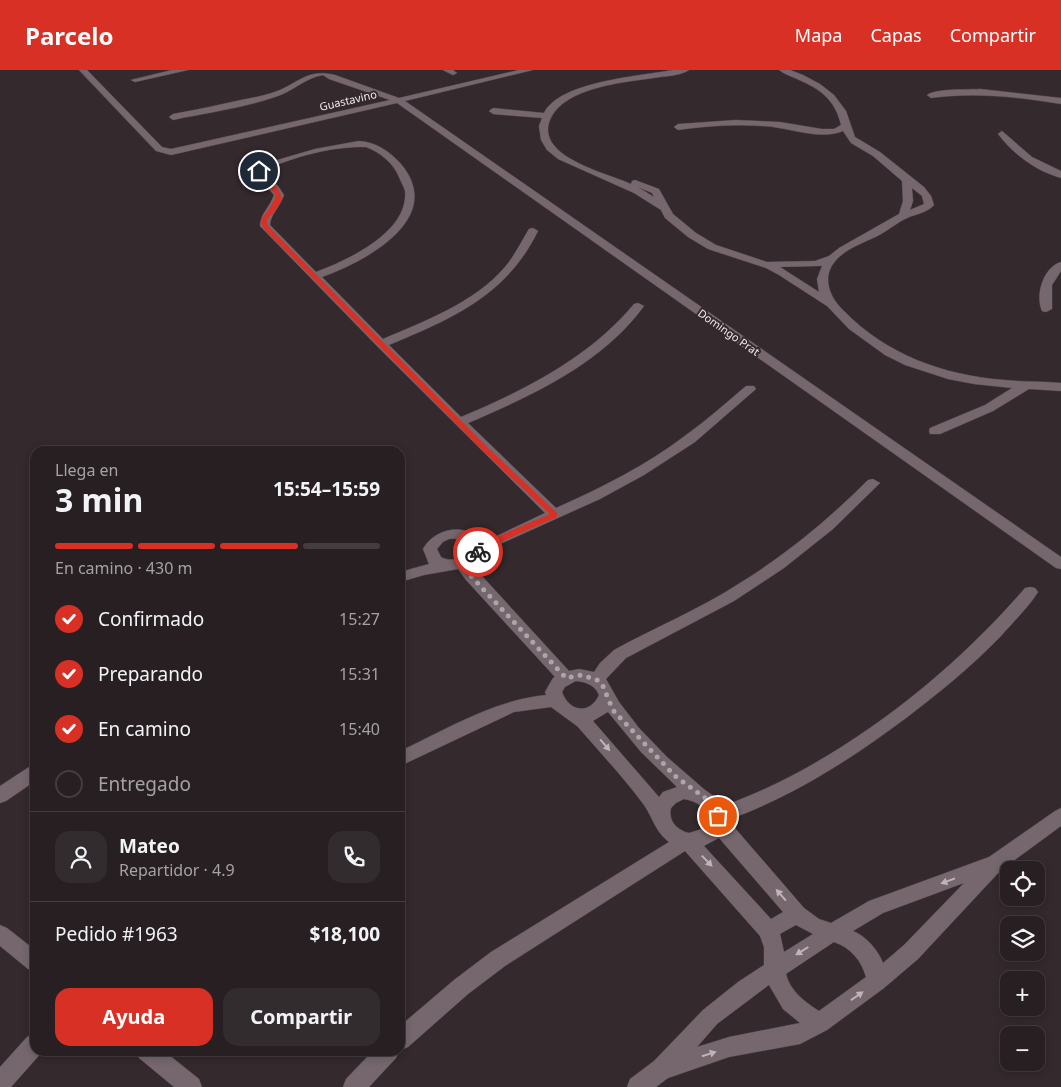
<!DOCTYPE html>
<html lang="es">
<meta charset="utf-8">
<style>
body{margin:0;font-family:"Noto Sans",sans-serif;background:#332c2f;color:#f1f3f6;height:100vh;display:flex;flex-direction:column;font-size:19px;white-space:nowrap}
*{box-sizing:border-box;margin:0}
p{font-size:16px;color:#a4a2a5}
.icon{flex:none;width:28px;height:28px;fill:none;stroke:currentColor;stroke-width:2;stroke-linecap:round;stroke-linejoin:round}
.map{position:relative;flex:1;overflow:hidden}
.details{position:absolute;left:30px;top:376px;width:375px;height:610px;display:flex;flex-direction:column;background:#271f22;border-radius:15px;box-shadow:0 2px 8px #0003,0 0 0 1px #433d40}
.details>*{flex:none}
.buttons{position:absolute;left:1000px;top:791px;display:grid;gap:10px}
.buttons a{display:grid;place-items:center;width:45px;height:45px;border-radius:10px;background:#271f22;box-shadow:0 2px 8px #0003,0 0 0 1px #433d40;font-size:25px}
.pin{position:absolute;display:grid;place-items:center;width:42px;height:42px;color:#fff;margin:-21px;border:2px solid #fff;border-radius:50%;box-shadow:0 1px 5px #0007}
.courier{position:absolute;display:grid;place-items:center;width:50px;height:50px;margin:-25px;border:4px solid #d93025;border-radius:50%;background:#fff;color:#222;box-shadow:0 1px 6px #0007}
.headline em{font-style:normal;font-weight:700}
.headline div{display:flex;flex-direction:column-reverse}
.headline{display:flex;align-items:center;justify-content:space-between;height:85px;padding:0 25px}
h1{font-size:32px;font-weight:700;line-height:38px}
.bar{display:grid;grid-template-columns:repeat(4,1fr);gap:8px 5px;align-content:center;height:60px;padding:0 25px}
.bar i{height:6px;border-radius:4px;background:#433d40}
.bar .selected{background:#d93025}
.bar p{grid-column:span 4}
.line{display:flex;align-items:center;gap:12px;padding:0 25px;border-top:1px solid #433d40}
.line div{flex:1}
.round{display:grid;place-items:center;flex:none;width:52px;height:52px;border-radius:15px;background:#332c2f}
ol{padding:0 25px;list-style:none}
li{display:flex;align-items:center;gap:15px;height:55px}
li p{margin-inline-start:auto}
li .icon{padding:5px;border-radius:50%;background:#d93025;color:#fff;stroke-width:4}
li:last-child{color:#a4a2a5}
li i{width:28px;height:28px;border:2px solid #433d40;border-radius:50%}
.button{display:flex;gap:10px;margin-top:auto;padding:10px 25px}
.button a{flex:1;height:58px;border-radius:15px;background:#d93025;color:#fff;font-size:20px;font-weight:700;line-height:58px;text-align:center}
.button a+a{background:#332c2f;color:#f1f3f6}
header{display:flex;align-items:center;gap:30px;box-sizing:border-box;height:70px;padding:0 25px;background:#d93025;color:#fff}
header strong{font-size:24px}
nav{display:flex;gap:28px;margin-inline-start:auto;font-size:18px}
.map>svg:first-child{display:block}
.lines{fill:none;stroke-linecap:round;stroke-linejoin:round}
.minor-casing{stroke:#4f4549;stroke-width:1}
.minor{fill:#75676d;fill-rule:evenodd}
.oneway{fill:#bfb4b9}
.route{fill:#d93025}
.done{stroke:#aea5a8;stroke-width:5;stroke-dasharray:0 9}
.labels{text-anchor:middle;dominant-baseline:central;stroke-width:4;stroke-linejoin:round;paint-order:stroke}
.far-street-label{font-size:11px;fill:#f0e8eb;stroke:#34292d}
</style>
<header>
<strong>Parcelo</strong>
<nav><a>Mapa</a><a>Capas</a><a>Compartir</a></nav>
</header>
<div class="map">
<svg width="1061" height="1017" viewBox="0 0 1061 1017">
<rect width="100%" height="100%" fill="#34292d"/>
<g class="lines">
<defs>
<path id="minor" d="M79 0H87L162 77 171 79 390 30 329 9 323 5C305 8 292 22 275 27 244 38 205 43 173 50L169 47 173 44C196 40 218 35 241 30 257 27 274 24 288 16 306 6 314 0 335 5L399 28 519 0H533L405 31 1061 487V499L1056 498 397 33 171 85 156 81Z
M172 0H188L135 12 131 10Z
M443 0H453L457 3 453 5Z
M673 0H689C682 5 669 6 660 7 628 12 564 16 550 50 535 87 607 103 631 114L632 111 635 110 659 119 673 144 696 163 716 175 767 192 815 191 829 186 839 178 899 144 903 131 902 111 873 86 851 73 843 61C818 71 789 57 763 56 735 54 706 56 678 60L674 57 678 54 693 53 736 50 780 52 822 59H834L841 55C835 29 820 19 797 9 791 6 784 4 779 0H790L803 5 820 14 834 25 846 41 855 67 880 82 924 117 931 126 934 135C927 143 916 144 907 148 898 152 890 159 881 164 865 173 844 178 833 194 822 210 831 229 844 241 887 285 943 305 1004 310 1023 312 1042 311 1061 313V321L1029 319 993 341 940 364H930L929 361 930 358 985 335 1012 318 974 314 948 309 905 295 885 285 849 259 827 236 779 205 766 198 708 179 688 167 665 148 661 140 634 123 558 89 547 80 541 70 539 56 542 48 493 44 489 41 493 38 544 43C560 11 641 6 673 0ZM638 117 652 123 654 127ZM912 118 922 126 924 134 910 140 913 131ZM822 196 817 209 819 222 780 197Z
M980 19 1061 28V34C1017 27 975 22 931 28L927 25C937 18 967 20 980 19Z
M1002 61 1032 87 1061 101V108C1036 101 1013 84 998 64Z
M359 71C376 72 389 81 401 94 447 149 364 192 322 207L383 269C425 251 474 233 505 197 515 185 521 172 529 159L533 158 538 161C506 226 453 248 389 275L461 347C525 320 589 288 634 234L638 233 644 236C602 294 531 326 468 353L556 438C601 418 647 395 686 365 707 350 726 333 746 316H754L756 319 695 372 644 405 600 429 500 474 471 494 569 601 579 599 594 602 600 593 614 580C656 557 700 539 740 513 787 484 829 449 868 410L873 409 880 413 833 459 784 498 734 531 626 588 606 609 619 632 639 658 667 687 705 720 718 729 723 736C835 696 948 608 1025 518L1030 517 1035 518 1038 522C1028 538 1013 552 1001 566 972 596 939 623 906 648 850 690 793 726 728 750L804 838 819 849 831 853 869 831 989 787 1055 741 1061 738V756L1001 800 918 889 884 918 827 960 800 974 729 987 668 1008 656 1017H627L630 1009 654 991 703 940 738 912 764 895V877L760 866 685 781 505 896 468 924 408 977 400 980V956L454 910 491 882 669 772C654 761 652 744 641 731 624 708 604 687 586 666L577 656 551 637 514 642 400 696V681C447 659 494 630 546 625L545 622 553 608 555 607 466 510 458 499 424 505 400 512V502L429 494 423 479C434 458 468 451 482 473L545 443 377 276 260 156C260 144 270 137 274 125L255 103 260 95 315 79ZM366 77C380 82 394 94 399 107 401 112 404 117 405 121 409 162 348 190 316 202L270 155C270 145 280 137 284 125L278 116 265 103 267 99C296 86 334 76 366 77ZM449 469C457 468 466 470 470 477 465 488 452 493 441 487L437 479 443 472ZM576 611C586 612 595 615 599 625 590 645 569 642 562 622L565 617ZM608 642 641 682 677 717 663 722 659 727 593 651ZM684 729C696 731 706 737 710 749L705 758 689 763C677 760 668 751 671 738L676 733ZM719 768 783 842 771 849 704 776ZM964 813 904 875 883 893C878 880 866 866 853 861L883 843ZM796 855 813 864 784 882 780 864ZM834 872C851 878 861 890 866 907L819 941C805 932 790 921 786 904ZM769 915 783 939 800 953 729 967 697 977 717 954Z
M1061 192V201L1052 215V239L1046 242 1042 241C1035 226 1043 197 1061 192Z
M35 695V711L6 731 0 733V716L29 697Z
M0 855 7 858 35 880V901L28 899 0 876Z
M35 964V981H43L11 1017H0V997L27 967Z
M136 981H164L199 1009 202 1017H174L139 988Z
M373 981H399L396 988 369 1017H343L346 1009Z"/>
</defs>
<use href="#minor" class="minor-casing"/>
<use href="#minor" class="minor"/>
</g>
<defs><path id="oneway-solid" d="M-6-.8H1V-3.2L6.5 0L1 3.2V.8H-6Z" transform="scale(1.25)"/></defs>
<g class="oneway">
<use href="#oneway-solid" transform="translate(605 675) rotate(49)"/>
<use href="#oneway-solid" transform="translate(707 791) rotate(46)"/>
<use href="#oneway-solid" transform="translate(948 811) rotate(160)"/>
<use href="#oneway-solid" transform="translate(781 825) rotate(-131)"/>
<use href="#oneway-solid" transform="translate(802 881) rotate(148)"/>
<use href="#oneway-solid" transform="translate(857 926) rotate(-35)"/>
<use href="#oneway-solid" transform="translate(709 984) rotate(-18)"/>
</g>
<path class="route" d="M259 99C266 105 284 121 281 131 278 138 271 145 267 150L268 156 488 378 557 443V447L498 473 481 484H475V480L492 469 550 444 483 381 263 158 261 150C288 113 271 130 257 101Z"/>
<g class="lines">
<path class="done" d="M478 482 473 488 462 494 471 506 566 608 582 605 597 610 602 614 613 640 675 706 712 733 718 746"/>
</g>
<g class="labels">
<g class="far-street-label">
<text transform="translate(348 30) rotate(-13)">Guastavino</text>
<text transform="translate(729 262) rotate(35)">Domingo Prat</text>
</g>
</g>
</svg>
<div class="buttons">
<a><svg class="icon" aria-label="locate" viewBox="0 0 24 24"><circle cx="12" cy="12" r="6"/><path d="M12 2v4M12 18v4M2 12h4M18 12h4"/></svg></a>
<a><svg class="icon" aria-label="layers" viewBox="0 0 24 24"><path d="M12 4l9 5-9 5-9-5zM3 14l9 5 9-5"/></svg></a>
<a>+</a>
<a>−</a>
</div>
<div class="pin" style="left:718px;top:746px;background:#ea580c"><svg class="icon" aria-label="bag" viewBox="0 0 24 24"><path d="M5 8h14l-1 12H6zM9 8a3 3 0 0 1 6 0"/></svg></div>
<div class="pin" style="left:259px;top:101px;background:#1f2937"><svg class="icon" aria-label="home" viewBox="0 0 24 24"><path d="M3 11l9-7 9 7M6 9v11h12V9"/></svg></div>
<div class="courier" style="left:478px;top:482px"><svg class="icon" aria-label="bike" viewBox="0 0 24 24"><circle cx="6" cy="16" r="4"/><circle cx="18" cy="16" r="4"/><path d="M6 16l4-8h5l3 8M10 8l3 8H6M13 5h3"/></svg></div>
<section class="details">
<div class="headline"><div><h1>3 min</h1><p>Llega en</p></div><em>15:54–15:59</em></div>
<div class="bar"><i class="selected"></i><i class="selected"></i><i class="selected"></i><i></i><p>En camino · 430 m</p></div>
<ol>
<li><svg class="icon" aria-label="check" viewBox="0 0 24 24"><path d="M5 12l5 5 9-10"/></svg>Confirmado<p>15:27</p></li>
<li><svg class="icon" aria-label="check" viewBox="0 0 24 24"><path d="M5 12l5 5 9-10"/></svg>Preparando<p>15:31</p></li>
<li><svg class="icon" aria-label="check" viewBox="0 0 24 24"><path d="M5 12l5 5 9-10"/></svg>En camino<p>15:40</p></li>
<li><i></i>Entregado</li>
</ol>
<div class="line" style="height:90px"><a class="round"><svg class="icon" aria-label="person" viewBox="0 0 24 24"><circle cx="12" cy="8" r="4"/><path d="M4 21q1-7 8-7t8 7"/></svg></a><div><b>Mateo</b><p>Repartidor · 4.9</p></div><a class="round"><svg class="icon" aria-label="phone" viewBox="0 0 24 24"><path d="M5 4h4l2 5-3 2q2 4 5 5l2-3 5 2v4C11 20 4 13 5 4z"/></svg></a></div>
<div class="line" style="height:65px"><div>Pedido #1963</div><b>$18,100</b></div>
<div class="button"><a>Ayuda</a><a>Compartir</a></div>
</section>
</div>
